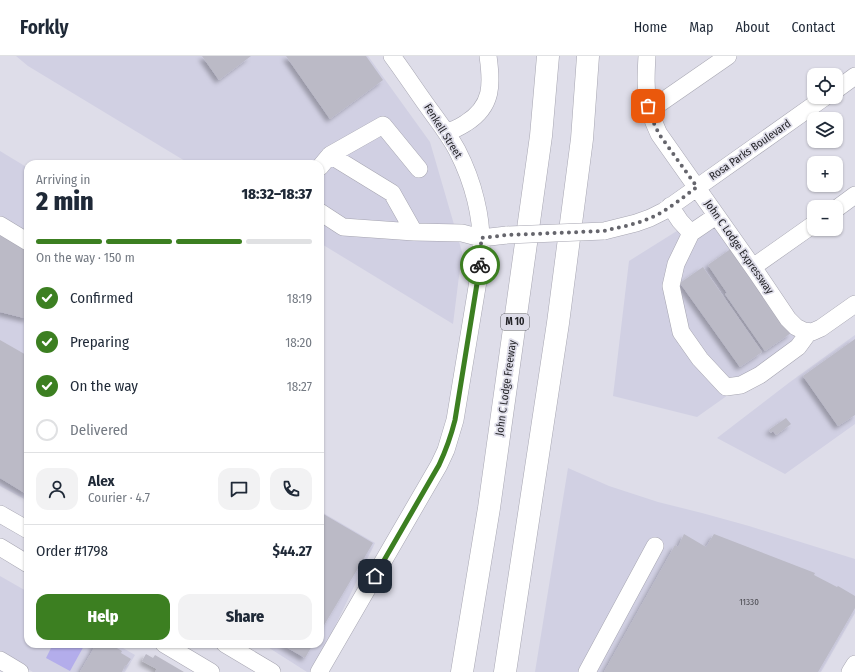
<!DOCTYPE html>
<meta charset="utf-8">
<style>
body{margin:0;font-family:"Fira Sans Condensed",sans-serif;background:#f2f2f3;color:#1f2937;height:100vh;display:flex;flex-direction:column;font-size:15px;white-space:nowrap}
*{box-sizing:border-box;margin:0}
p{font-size:13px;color:#747a83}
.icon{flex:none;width:22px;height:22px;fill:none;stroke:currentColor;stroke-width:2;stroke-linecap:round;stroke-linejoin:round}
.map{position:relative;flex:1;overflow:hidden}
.side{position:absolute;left:24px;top:104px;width:300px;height:488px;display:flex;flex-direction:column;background:#fff;border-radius:12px;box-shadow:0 1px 3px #0004}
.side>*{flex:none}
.controls{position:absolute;left:807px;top:12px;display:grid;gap:8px}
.controls a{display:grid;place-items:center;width:36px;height:36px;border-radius:8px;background:#fff;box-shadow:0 1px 3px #0004;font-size:20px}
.pin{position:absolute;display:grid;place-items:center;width:34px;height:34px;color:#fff;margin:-17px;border-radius:8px;box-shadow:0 2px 6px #0006}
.courier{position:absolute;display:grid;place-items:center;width:40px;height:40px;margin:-20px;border:3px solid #3c7f21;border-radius:50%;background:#fff;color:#222;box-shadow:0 1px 5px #0007}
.summary em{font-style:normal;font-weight:800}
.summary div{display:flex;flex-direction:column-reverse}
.summary{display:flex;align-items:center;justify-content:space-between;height:68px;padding:0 12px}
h1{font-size:26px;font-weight:800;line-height:30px}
.bar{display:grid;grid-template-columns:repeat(4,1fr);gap:6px 4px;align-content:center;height:48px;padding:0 12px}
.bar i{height:5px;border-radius:3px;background:#e0e1e3}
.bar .selected{background:#3c7f21}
.bar p{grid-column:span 4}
.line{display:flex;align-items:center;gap:10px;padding:0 12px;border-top:1px solid #e0e1e3}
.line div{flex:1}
.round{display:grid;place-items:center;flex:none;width:42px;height:42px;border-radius:12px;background:#f2f2f3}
ol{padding:0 12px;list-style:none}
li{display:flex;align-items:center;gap:12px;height:44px}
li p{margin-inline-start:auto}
li .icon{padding:4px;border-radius:50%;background:#3c7f21;color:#fff;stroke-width:4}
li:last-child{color:#747a83}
li i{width:22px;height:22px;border:2px solid #e0e1e3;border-radius:50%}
.button{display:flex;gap:8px;margin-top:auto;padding:8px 12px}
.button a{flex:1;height:46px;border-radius:12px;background:#3c7f21;color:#fff;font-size:16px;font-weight:800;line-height:46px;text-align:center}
.button a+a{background:#f2f2f3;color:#1f2937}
header{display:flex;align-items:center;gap:24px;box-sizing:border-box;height:56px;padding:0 20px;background:#fff;border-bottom:1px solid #e0e1e3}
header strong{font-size:19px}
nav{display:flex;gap:22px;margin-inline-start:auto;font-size:14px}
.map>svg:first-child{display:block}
.built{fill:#d1d0e3}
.green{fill:#b3adeb}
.building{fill:#bbbac6;filter:url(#shadow)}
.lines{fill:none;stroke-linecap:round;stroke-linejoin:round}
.minor-casing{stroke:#a6a5b1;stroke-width:18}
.highway-casing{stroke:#a6a5b1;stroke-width:23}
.minor{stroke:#fff;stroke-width:17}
.highway{stroke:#fff;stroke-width:22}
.minor-bridge-casing{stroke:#a6a5b1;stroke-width:18;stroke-linecap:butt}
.minor-bridge{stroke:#fff;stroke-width:17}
.done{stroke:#65656c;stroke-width:4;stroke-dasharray:0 7.2}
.route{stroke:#3c7f21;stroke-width:5}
.labels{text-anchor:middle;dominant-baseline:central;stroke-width:3.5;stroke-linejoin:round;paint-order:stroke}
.number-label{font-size:9px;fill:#4a4a50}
.shield{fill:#dedde9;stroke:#5c5c62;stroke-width:1}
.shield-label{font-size:10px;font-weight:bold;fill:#242428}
.street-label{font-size:11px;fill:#242428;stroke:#dedde9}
</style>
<header>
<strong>Forkly</strong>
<nav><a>Home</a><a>Map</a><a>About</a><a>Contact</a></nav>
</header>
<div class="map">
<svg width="855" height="616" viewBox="0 0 855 616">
<defs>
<filter id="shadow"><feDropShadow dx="-3.5" dy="3.5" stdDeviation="2" flood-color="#0004"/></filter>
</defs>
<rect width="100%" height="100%" fill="#dedde9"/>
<path class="built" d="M16 0H368L430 86 462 196 453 268 320 187V108H190L28 10Z
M0 95 28 112V445L0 430Z
M704 158 800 288 697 361 613 340 629 205Z
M855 279V368L785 418 717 382 790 326Z
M568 412 609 430 658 446 702 457 749 470 855 503V557L821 616H535Z
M320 455 375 487 313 616H307L263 588H320Z
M0 520 28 536V588H116L135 599 125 616H33L0 597Z"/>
<path class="green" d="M53 588H85L70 615 46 602Z"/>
<path class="building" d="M202 0H251L219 24Z
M286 0H366L383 24 330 63Z
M0 179 28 195V263L0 256Z
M732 192 791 277 765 295 725 238 727 237 708 209Z
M703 211 762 296 740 311 680 227Z
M855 283V359L838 370 803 320Z
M0 284 28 300V439L0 422Z
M786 362 791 368 776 379 773 375 771 377 769 374Z
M320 456 373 487 320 576Z
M684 478 706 491 714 478 815 517 814 519 837 531 838 530 855 540V552L818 616H604L675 489 678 491Z
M94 588H106L108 589V588H110L122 595 121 597 131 603 126 610 125 609 122 616H80L94 592 93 591Z
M281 588H313L305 602Z
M146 598 153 602 155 599 184 616H155L157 613 142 605Z"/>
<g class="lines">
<defs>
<path id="minor" d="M647 0C646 17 645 34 649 51 651 61 655 69 659 78L757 217 788 263 796 271 804 275 812 276 821 272 855 248
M836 34 855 20
M650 54 728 0
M447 77C453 74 460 71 466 67 493 50 492 28 488 0
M330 99 383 69 419 113
M320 111 330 99 392 137 414 176
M670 150 680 165 691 177 716 160
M836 153 855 139
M320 156 343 171 414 176 462 177 481 182 507 179
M0 169 28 186
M604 175 636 167 650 162 664 155 825 41
M691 177 676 208 671 230 681 276 700 303 726 331 741 329 760 319 798 291 809 276
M753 211 814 168
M0 458 28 474
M0 491 28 508
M164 588 211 616
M225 588 272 616
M0 604 20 616
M319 616 439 409 446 394 455 364 479 219C480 211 481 204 481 197 483 162 473 125 457 94 450 81 441 69 433 58 419 39 406 19 392 0
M587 616 655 490
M850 616 855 608"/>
<path id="highway" d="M462 616 489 452 541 80 548 0
M505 616 558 267 582 83 588 0"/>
</defs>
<use href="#minor" class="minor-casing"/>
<use href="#highway" class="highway-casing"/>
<use href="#minor" class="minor"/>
<use href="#highway" class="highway"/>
<defs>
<path id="minor-bridge" d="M507 179 604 175"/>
</defs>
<use href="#minor-bridge" class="minor-bridge-casing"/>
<use href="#minor-bridge" class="minor-bridge"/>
</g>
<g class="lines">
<path class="done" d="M480 209 481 198V182L507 179 604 175C619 171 635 169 650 162 667 155 682 142 697 131L659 78 652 63 648 50"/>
<path class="route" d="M375 520 439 409C446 394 451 380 455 364L480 209"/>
</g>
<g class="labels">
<g class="number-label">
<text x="749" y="546">11330</text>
</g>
<rect class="shield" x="501" y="258" width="28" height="16" rx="3"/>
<g class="shield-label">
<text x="515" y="266">M 10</text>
</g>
<g class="street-label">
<text transform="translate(443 75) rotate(58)">Fenkell Street</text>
<text transform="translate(750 94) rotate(-35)">Rosa Parks Boulevard</text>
<text transform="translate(739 191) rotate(55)">John C Lodge Expressway</text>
<text transform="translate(506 332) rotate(-82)">John C Lodge Freeway</text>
</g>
</g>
</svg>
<div class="controls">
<a><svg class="icon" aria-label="locate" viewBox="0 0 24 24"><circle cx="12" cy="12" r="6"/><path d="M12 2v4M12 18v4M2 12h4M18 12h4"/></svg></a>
<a><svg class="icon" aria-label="layers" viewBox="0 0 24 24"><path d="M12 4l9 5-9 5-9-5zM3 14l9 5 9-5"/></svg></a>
<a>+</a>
<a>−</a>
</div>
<div class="pin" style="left:648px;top:50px;background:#ea580c"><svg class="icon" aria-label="bag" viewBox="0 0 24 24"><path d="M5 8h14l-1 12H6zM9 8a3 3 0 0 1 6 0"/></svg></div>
<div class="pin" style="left:375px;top:520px;background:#1f2937"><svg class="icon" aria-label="home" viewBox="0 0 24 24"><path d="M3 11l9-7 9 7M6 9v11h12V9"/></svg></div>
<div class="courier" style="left:480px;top:209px"><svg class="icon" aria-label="bike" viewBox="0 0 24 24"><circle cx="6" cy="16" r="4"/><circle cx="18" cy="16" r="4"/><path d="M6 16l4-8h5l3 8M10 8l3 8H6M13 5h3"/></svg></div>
<section class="side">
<div class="summary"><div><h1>2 min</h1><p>Arriving in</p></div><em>18:32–18:37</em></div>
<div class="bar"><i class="selected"></i><i class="selected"></i><i class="selected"></i><i></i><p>On the way · 150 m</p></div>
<ol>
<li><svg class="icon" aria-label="check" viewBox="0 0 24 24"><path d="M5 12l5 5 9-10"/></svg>Confirmed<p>18:19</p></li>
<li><svg class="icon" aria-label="check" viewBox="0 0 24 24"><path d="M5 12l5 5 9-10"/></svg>Preparing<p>18:20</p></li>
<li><svg class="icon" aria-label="check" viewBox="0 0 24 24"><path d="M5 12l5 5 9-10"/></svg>On the way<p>18:27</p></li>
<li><i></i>Delivered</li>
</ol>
<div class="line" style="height:72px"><a class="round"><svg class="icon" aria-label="person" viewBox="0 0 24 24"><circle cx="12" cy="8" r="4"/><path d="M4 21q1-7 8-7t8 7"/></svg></a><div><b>Alex</b><p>Courier · 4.7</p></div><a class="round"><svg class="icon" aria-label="chat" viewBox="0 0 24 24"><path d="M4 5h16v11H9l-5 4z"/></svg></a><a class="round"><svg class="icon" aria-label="phone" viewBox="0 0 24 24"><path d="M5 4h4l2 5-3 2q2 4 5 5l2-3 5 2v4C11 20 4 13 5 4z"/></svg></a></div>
<div class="line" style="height:52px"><div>Order #1798</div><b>$44.27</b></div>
<div class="button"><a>Help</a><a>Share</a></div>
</section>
</div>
